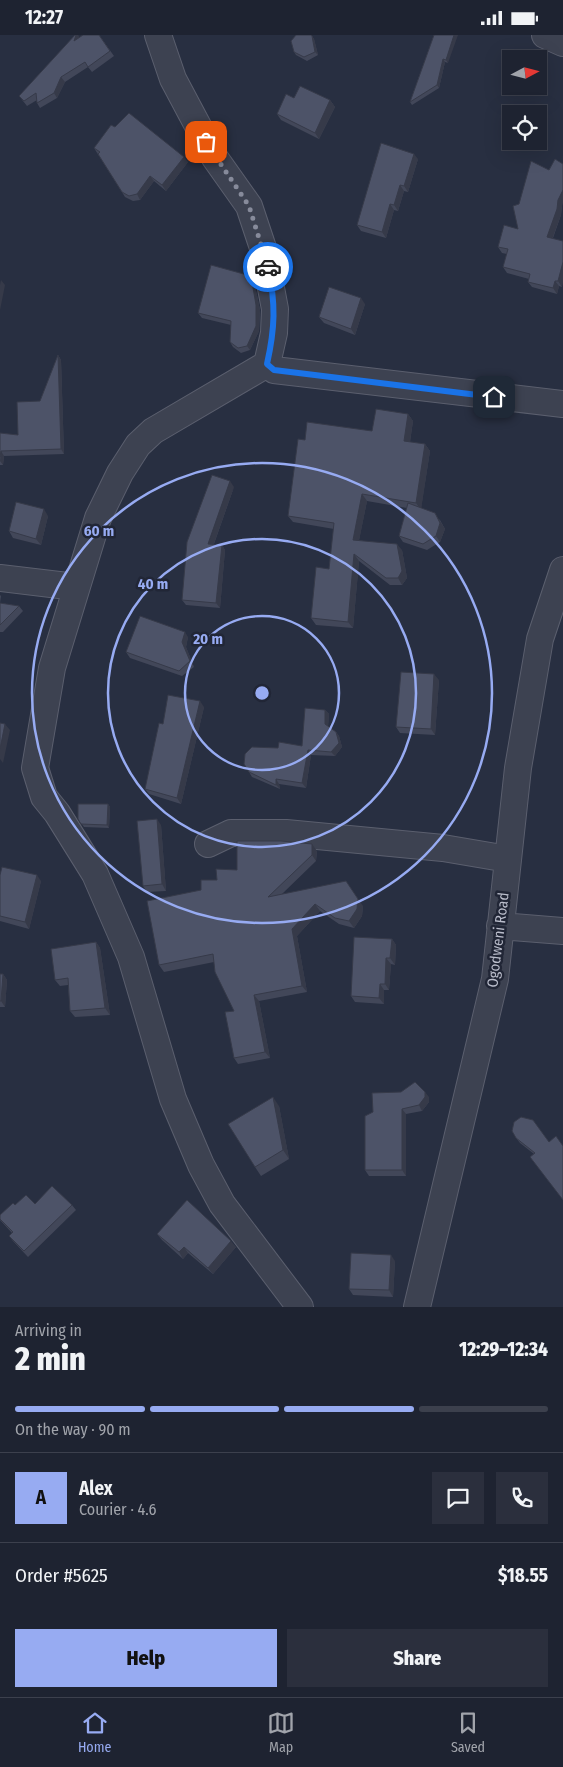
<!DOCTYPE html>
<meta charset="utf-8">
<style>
body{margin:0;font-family:"Fira Sans Condensed",sans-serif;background:#2b2f3d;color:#f1f3f6;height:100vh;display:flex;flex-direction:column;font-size:19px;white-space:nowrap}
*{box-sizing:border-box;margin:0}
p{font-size:16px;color:#a1a4ab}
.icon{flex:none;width:28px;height:28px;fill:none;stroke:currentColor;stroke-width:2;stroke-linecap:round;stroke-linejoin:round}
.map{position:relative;height:1272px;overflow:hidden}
.details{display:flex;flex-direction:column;background:#1e2331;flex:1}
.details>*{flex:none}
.needle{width:32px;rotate:83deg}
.fabs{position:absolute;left:502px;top:15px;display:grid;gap:10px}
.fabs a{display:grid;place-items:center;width:45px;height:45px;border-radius:0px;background:#1e2331;box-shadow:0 5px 20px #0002,0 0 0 1px #3c404d;font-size:25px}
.pin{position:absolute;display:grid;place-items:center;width:42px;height:42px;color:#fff;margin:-21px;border-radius:10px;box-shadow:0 2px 8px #0006}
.courier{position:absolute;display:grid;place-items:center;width:50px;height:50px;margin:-25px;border:4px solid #1a73e8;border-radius:50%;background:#fff;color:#222;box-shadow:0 1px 6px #0007}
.summary em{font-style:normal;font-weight:800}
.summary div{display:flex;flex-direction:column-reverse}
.summary{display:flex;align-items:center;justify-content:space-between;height:85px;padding:0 15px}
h1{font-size:32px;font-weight:800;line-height:38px}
.bar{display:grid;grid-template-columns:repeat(4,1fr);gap:8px 5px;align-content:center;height:60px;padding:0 15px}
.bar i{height:6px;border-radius:4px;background:#3c404d}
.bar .selected{background:#97abf2}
.bar p{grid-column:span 4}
.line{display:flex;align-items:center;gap:12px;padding:0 15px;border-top:1px solid #3c404d}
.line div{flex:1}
.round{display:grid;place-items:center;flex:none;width:52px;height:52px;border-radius:0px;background:#2b2f3d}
.primary-button{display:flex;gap:10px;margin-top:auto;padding:10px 15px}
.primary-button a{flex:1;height:58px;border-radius:0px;background:#97abf2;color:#111;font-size:20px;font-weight:800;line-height:58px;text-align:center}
.primary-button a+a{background:#2b2f3d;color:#f1f3f6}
.status{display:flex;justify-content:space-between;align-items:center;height:35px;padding:0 25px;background:#1e2331;direction:ltr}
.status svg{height:14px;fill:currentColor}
.tabs{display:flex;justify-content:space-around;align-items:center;height:70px;border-top:1px solid #3c404d;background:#1e2331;font-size:14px;color:#a1a4ab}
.tabs a{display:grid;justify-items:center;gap:2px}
.tabs .selected{color:#97abf2}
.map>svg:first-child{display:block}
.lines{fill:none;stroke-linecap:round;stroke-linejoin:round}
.minor-casing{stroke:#5b5f6e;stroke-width:28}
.minor{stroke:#3d4251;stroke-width:26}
.wall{fill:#424759}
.shaded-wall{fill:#363a49}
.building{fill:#4d5368;stroke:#363a49}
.done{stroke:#878b9b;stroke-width:5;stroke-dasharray:0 9}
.route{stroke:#1a73e8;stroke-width:6}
.ring{fill:none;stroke:#97abf2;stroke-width:2.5}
.labels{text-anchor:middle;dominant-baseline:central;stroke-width:5;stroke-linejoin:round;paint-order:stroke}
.street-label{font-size:15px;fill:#babdcb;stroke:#212636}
.centre{fill:#97abf2;stroke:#212636;stroke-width:2.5}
.ring-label{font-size:15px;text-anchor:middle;font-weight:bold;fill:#97abf2;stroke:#212636;stroke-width:5;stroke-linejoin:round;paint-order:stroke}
</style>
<div class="status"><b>12:27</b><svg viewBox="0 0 49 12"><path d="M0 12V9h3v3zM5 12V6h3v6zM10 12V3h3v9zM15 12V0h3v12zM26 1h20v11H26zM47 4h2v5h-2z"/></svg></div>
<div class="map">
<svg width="563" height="1272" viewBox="0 0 563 1272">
<rect width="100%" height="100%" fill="#282f41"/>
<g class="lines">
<defs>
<path id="minor" d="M158 0 173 44 215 123 249 171 264 216 275 274 274 298 267 329 274 335 563 369
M545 0 563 8
M267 329 153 396 138 410 120 438 98 483 52 633 35 733 44 762 57 778 95 839 131 922 173 1064 201 1130 222 1169 300 1272
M0 543 76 552
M208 809 231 798H286L443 813 508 824
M500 891 563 896
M417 1272 495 944 518 733 540 604 563 535"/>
</defs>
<use href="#minor" class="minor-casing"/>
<use href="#minor" class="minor"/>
</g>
<path class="wall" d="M78 0 79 3 99 0 114 21 92 37 88 32 65 47 57 63 40 73 37 68V65L27 71 19 61Z
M434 0 448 28 445 27 439 53 412 70 410 67Z
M312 1 314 4 318 20 307 26 296 20 294 17Z
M294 63 330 65 335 72 319 104 281 85 277 79Z
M115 92 188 127 166 156 154 146 140 165 133 166 125 162 94 113Z
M418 124 408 157 404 156 398 176 394 175 386 203 361 196 357 190Z
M562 171 561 180 553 203 562 252 559 251 557 259 532 252 528 247 529 244 507 238 503 232 507 219 502 218 498 212 518 194Z
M254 246 260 275 259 296 250 315 241 318 233 312 230 307 231 290 202 283 198 278Z
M365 269 355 300 324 288 319 282Z
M58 320 61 325 64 419 4 421 3 430H0V398L18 400 40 366Z
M408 379 413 386 410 407 425 409 430 416 421 473 440 485 445 494 440 507 427 515 403 507 399 501 407 473 367 466 359 505 402 515 407 543 402 550H390L359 526 353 593 316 590 311 583 329 534 334 494 293 487 288 481 305 405 372 396Z
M234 452 214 509 222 510 225 515 220 573 186 570 182 565Z
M48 481 41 510 13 503 9 496Z
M0 560 1 561 0 568 19 571 23 576 3 597H0Z
M188 602 186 612 194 632 182 641 130 623 126 617Z
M439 645 435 700 400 698 396 692Z
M204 672 181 769 149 759 145 754 163 689Z
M325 675 329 679 328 691 336 697 339 701 342 712 335 721 311 720 306 753 279 749 280 754 252 742 249 737 278 713 302 711Z
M108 769 110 772 109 793 84 792 78 784Z
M161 790 166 856 147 857 143 851Z
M317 816 316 826 282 859 363 871 362 881 354 893 339 889 320 876 297 901 307 957 259 966 270 1023 238 1029 234 1023V976L214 927 164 937 159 930 201 855 217 845 237 835Z
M0 840 41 846 29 894 0 886Z
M392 904 396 910 395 930 391 929 389 955H384V969L355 967 351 961Z
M96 907 100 913 110 980 75 982 70 976 68 950 60 951 55 945Z
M0 939H3L7 945 5 972H0Z
M429 1062V1067L422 1076 406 1079V1141H369L365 1135 373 1077Z
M279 1071 289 1124 261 1141 255 1132Z
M516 1103 549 1107 534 1119 520 1108Z
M35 1169 72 1170 76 1175 28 1222 13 1206 9 1201 12 1198 0 1185V1180L15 1170Z
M157 1199 236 1212 213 1239 188 1218 183 1224 162 1205Z
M395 1226 393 1262 353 1260 349 1254Z"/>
<path class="shaded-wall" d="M76 0H78L80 3 74 6Z
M454 0H458L448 28 446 25Z
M312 1 314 4 318 20 315 17Z
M443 24 445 27 439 53 437 50Z
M61 42 65 47 57 63 54 58Z
M330 65 335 72 319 104 315 98Z
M414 119 418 124 408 157 404 151Z
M184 122 188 127 166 156 162 150Z
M150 141 154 146 140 165 137 159Z
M400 150 404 156 398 176 394 170Z
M563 155V168L562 171 561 180 551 207 547 202 558 165Z
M390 169 394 175 386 203 382 197Z
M563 227V248L562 252 558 246Z
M251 241 254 246 260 275 259 296 250 315 247 311Z
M1 245 5 250 0 275V250Z
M555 246 559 251 557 259 553 253Z
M361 263 365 269 355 300 351 294Z
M58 320 61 325 64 419 61 414Z
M408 379 413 386 409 413 404 406Z
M425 409 430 416 421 475 416 468Z
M1 416 4 421 3 430 0 426Z
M230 446 234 452 212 514 208 509Z
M362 459 367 466 358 511 353 505Z
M44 474 48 481 41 510 36 504Z
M435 478 445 494 440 507 436 501Z
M397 509 402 515 407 543 402 550 398 543Z
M222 510 225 515 220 573 216 568Z
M354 519 359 526 353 593 348 587Z
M185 597 188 602 186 612 194 632 190 626 182 607Z
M434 639 439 645 435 700 431 694Z
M200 666 204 672 181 769 177 763Z
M325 675 329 679 328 694 325 689Z
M5 689 10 695 3 728 0 724V714Z
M336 697 339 701 342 712 335 721 331 717Z
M308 715 311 720 306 753 302 748Z
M276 744 279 749 280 754 276 750Z
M108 769 110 772 109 793 107 790Z
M157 784 161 790 166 856 162 849Z
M312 809 317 816 316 826 312 820Z
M37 840 41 846 29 894 25 887Z
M346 846 363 871 362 881 354 893 349 886Z
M315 869 320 876 297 901 307 957 302 951 292 894Z
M392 904 396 910 395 930 390 923Z
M96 907 100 913 110 980 105 973Z
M386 923 391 929 389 955 385 949Z
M3 939 7 945 5 972 1 966Z
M380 949 384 955V969L379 963Z
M254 960 259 966 270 1023 265 1017Z
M425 1057 429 1062V1067L422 1076 419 1070Z
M273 1062 279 1071 289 1124 283 1115Z
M402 1074 406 1079V1141L402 1135Z
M231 1206 236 1212 213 1239 208 1233Z
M184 1212 188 1218 183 1224 179 1217Z
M391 1220 395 1226 393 1262 389 1255Z"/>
<path class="building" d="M75 0H76L74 6 83 0H99L110 16 88 32 85 27 61 42 54 58 37 68 36 58 24 66 19 61Z
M296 0H311L312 1 315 17 304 22 294 17 291 6Z
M434 0H454L446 25 443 24 437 50 410 67Z
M300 51 330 65 315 98 277 79 286 59 294 63Z
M129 78 184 122 162 150 150 141 137 159 129 161 122 157 98 119 100 117 94 113 111 90 115 92Z
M381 108 414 119 404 151 400 150 394 170 390 169 382 197 357 190Z
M555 124 563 129V155L558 165 557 174 547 202 563 206V227L558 246H555L553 253 528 247 530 239 503 232 508 214 498 212 504 190 518 194 513 171 519 169 531 126 549 135Z
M211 230 251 241 256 270V291L247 311 238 313 230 307 231 286 198 278Z
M329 252 361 263 351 294 319 282Z
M58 320 61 414 1 416 0 422V398L18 400 17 367 40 366Z
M376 374 408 379 404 406 425 409 416 468 362 459 353 505 397 509 402 536 398 543H386L354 519 348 587 311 583 316 532 329 534 334 488 288 481 298 404 305 405 307 387 372 396Z
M212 440 230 446 208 509 222 510 216 568 182 565 187 507Z
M16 467 44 474 36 504 9 496Z
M408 468 435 478 440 488 436 501 423 509 399 501Z
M0 568 19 571 0 590Z
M140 581 185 597 182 607 190 626 179 636 126 617Z
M401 637 434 639 431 694 396 692Z
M168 660 200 666 177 763 145 754 159 688 163 689Z
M305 673 325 675V689L336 697 339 708 331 717 308 715 302 748 276 744V750L249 737 244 729 245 719 252 712 278 713 279 707 302 711Z
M0 688 5 689 0 714Z
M78 769H108L107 790 81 789 78 784Z
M157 784 162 849 143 851 137 786Z
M237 806H281L312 809V820L268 862 346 846 358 864 357 874 349 886 335 883 315 869 292 894 302 951 254 960 265 1017 234 1023 225 977 234 976 215 937 213 919 159 930 147 866 201 855V845H217L216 834 237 835Z
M2 832 37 840 25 887 0 881V840Z
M354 902 392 904 390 923H386L385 949H380L379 963 351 961Z
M96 907 105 973 70 976 68 943 55 945 51 914Z
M0 939H3L1 966H0Z
M415 1047 425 1057V1062L419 1070 402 1074V1135H365V1081L373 1077 372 1058 401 1057Z
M273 1062 283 1115 255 1132 228 1089Z
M521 1082 533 1085 549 1107 556 1101 563 1111V1165L530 1122 535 1118 516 1103 512 1096 514 1087Z
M52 1151 72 1170 24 1216 9 1201 13 1197 0 1184V1180L13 1168 15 1170 26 1160 35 1169Z
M187 1165 231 1206 208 1233 184 1212 179 1217 157 1199Z
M351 1218 391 1220 389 1255 349 1254Z"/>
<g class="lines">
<path class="done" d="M206 107 249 171 268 232"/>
<path class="route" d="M268 232C276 269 275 293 267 329L274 335 494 362"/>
</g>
<g class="ring">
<circle cx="262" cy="658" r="77"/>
<circle cx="262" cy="658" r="154"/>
<circle cx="262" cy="658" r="230"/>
</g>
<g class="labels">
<g class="street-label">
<text transform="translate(498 905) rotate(-83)">Ogodweni Road</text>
</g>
</g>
<circle cx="262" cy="658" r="8" class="centre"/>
<g class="ring-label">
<text x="99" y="501">60 m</text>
<text x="153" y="554">40 m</text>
<text x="208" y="609">20 m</text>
</g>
</svg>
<div class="fabs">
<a><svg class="needle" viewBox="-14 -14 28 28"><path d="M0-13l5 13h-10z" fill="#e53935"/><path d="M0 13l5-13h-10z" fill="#a1a4ab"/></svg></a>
<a><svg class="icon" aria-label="locate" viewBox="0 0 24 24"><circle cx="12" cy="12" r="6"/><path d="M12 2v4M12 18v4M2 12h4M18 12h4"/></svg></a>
</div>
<div class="pin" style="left:206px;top:107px;background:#ea580c"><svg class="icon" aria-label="bag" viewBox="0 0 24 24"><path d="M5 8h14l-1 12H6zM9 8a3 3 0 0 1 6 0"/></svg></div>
<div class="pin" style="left:494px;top:362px;background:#1f2937"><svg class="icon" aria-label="home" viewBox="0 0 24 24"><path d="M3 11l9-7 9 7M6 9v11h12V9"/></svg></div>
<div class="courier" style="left:268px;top:232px"><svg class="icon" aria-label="car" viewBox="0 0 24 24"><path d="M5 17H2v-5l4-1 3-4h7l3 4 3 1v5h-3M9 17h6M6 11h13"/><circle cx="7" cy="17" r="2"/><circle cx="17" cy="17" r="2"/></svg></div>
</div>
<section class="details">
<div class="summary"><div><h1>2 min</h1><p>Arriving in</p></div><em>12:29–12:34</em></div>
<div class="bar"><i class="selected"></i><i class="selected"></i><i class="selected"></i><i></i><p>On the way · 90 m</p></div>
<div class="line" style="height:90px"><b class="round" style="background:#97abf2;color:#111">A</b><div><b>Alex</b><p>Courier · 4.6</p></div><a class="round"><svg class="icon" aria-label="chat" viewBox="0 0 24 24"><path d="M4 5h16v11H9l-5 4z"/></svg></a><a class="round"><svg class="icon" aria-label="phone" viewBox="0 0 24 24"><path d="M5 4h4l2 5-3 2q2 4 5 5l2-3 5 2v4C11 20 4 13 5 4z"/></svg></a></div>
<div class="line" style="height:65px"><div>Order #5625</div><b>$18.55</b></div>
<div class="primary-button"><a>Help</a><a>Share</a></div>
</section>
<nav class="tabs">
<a class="selected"><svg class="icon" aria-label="home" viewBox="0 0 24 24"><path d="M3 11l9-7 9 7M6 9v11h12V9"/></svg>Home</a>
<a><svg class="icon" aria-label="map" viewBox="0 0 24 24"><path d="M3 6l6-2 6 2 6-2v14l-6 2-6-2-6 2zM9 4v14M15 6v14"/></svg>Map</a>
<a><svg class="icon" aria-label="saved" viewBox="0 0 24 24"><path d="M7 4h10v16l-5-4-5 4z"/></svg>Saved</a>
</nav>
